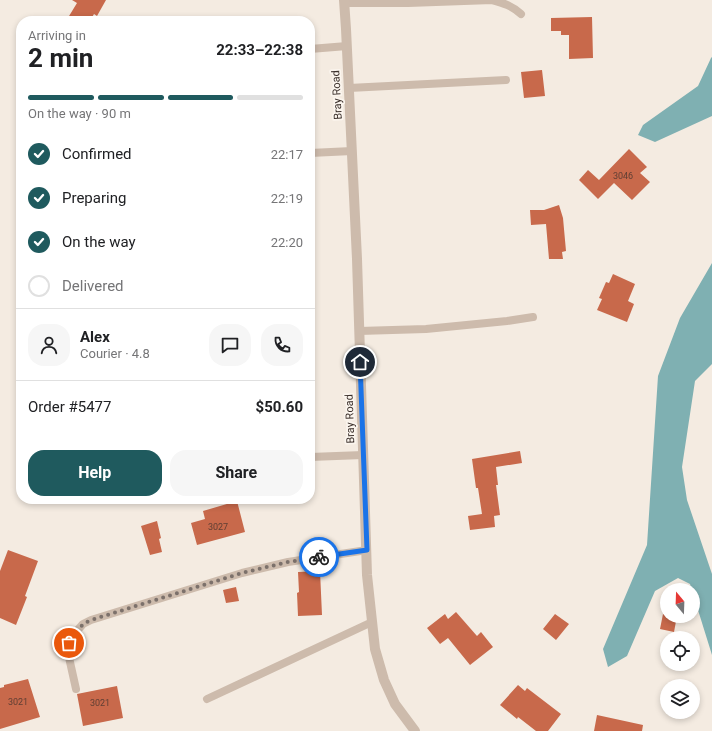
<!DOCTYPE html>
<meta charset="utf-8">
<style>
body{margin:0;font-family:Roboto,sans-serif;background:#f6f6f6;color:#202124;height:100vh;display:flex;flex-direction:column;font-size:15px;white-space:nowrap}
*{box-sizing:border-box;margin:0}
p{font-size:13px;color:#757577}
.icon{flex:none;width:22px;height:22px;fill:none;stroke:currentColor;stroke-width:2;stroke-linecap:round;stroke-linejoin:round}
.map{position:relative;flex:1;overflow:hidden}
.details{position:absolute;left:16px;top:16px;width:299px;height:488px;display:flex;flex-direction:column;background:#fff;border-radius:16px;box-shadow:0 2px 6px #0003}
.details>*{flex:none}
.needle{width:26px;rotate:341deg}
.buttons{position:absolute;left:660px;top:583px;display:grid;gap:8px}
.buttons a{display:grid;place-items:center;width:40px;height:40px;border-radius:50%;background:#fff;box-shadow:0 2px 6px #0003;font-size:20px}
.pin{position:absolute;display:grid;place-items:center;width:34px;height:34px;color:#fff;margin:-17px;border:2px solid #fff;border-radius:50%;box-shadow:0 1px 4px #0007}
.courier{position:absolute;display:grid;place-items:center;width:40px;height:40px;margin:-20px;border:3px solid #1a73e8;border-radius:50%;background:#fff;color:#222;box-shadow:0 1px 5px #0007}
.overview em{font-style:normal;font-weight:700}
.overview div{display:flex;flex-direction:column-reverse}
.overview{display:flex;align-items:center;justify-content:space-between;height:68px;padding:0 12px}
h1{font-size:26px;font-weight:700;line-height:30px}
.bar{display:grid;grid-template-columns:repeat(4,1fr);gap:6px 4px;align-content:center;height:48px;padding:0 12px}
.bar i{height:5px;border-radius:3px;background:#e0e0e0}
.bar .selected{background:#1f5a5e}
.bar p{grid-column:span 4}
.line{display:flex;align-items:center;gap:10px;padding:0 12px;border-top:1px solid #e0e0e0}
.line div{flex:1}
.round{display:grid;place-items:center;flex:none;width:42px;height:42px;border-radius:16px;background:#f6f6f6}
ol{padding:0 12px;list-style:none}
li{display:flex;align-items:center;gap:12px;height:44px}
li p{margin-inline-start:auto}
li .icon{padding:4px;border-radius:50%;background:#1f5a5e;color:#fff;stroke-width:4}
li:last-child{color:#757577}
li i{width:22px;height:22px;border:2px solid #e0e0e0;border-radius:50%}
.primary-button{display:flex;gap:8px;margin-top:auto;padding:8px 12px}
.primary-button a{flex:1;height:46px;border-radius:16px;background:#1f5a5e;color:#fff;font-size:16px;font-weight:700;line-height:46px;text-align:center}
.primary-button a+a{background:#f6f6f6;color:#202124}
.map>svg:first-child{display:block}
.water{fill:#7fb0b2}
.building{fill:#c8694b}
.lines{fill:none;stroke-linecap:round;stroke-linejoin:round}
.service{stroke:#cdbbac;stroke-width:8}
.minor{stroke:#cdbbac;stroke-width:10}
.done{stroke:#7c716b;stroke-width:4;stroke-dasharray:0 7.2}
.route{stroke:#1a73e8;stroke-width:5}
.labels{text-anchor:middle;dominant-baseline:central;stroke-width:3.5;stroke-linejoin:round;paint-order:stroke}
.number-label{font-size:9px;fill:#5e3e33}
.street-label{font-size:11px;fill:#3b302b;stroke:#fbf5ee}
</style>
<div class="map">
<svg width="712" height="731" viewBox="0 0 712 731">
<rect width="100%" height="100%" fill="#f4ebe1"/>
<path class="water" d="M712 57V116L655 142 638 135 643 125 698 86 711 58Z
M712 263V364L695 381 682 467 687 500 712 574V655L693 594V590H692L690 584 678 578 655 591 627 656 608 667 603 649 647 545 658 376 680 318Z"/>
<path class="building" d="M72 0H106L97 16 94 14 90 21H66L77 3Z
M592 17 593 58 569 59V35H561V31H551V18Z
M542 70 545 96 524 98 521 72Z
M629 149 647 167 640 173 650 182 632 200 614 183 598 199 579 180 588 170 599 180Z
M559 205 563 218 566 251 562 252 563 259H549L546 224 531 225 530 210H544Z
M613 274 635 284 628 301 634 304 627 322 597 310 602 299 599 298 606 282 609 283Z
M520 451 522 463 496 467 498 485H496L500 515 494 516 495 527 470 530 468 516 482 514 478 488H476L472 459Z
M237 501 245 532 197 545 191 523 205 519 203 511Z
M157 521 161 538 159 539 162 552 150 555 141 526Z
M8 550 38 561 25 596 27 597 16 625 0 618V571Z
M320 571 322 615 298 616 297 593 299 592 298 572Z
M236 587 239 601 226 603 223 590Z
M456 612 477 636 481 632 493 647 470 665 448 638 440 644 427 628 445 614 448 619Z
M555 614 569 624 556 640 543 629Z
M663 614H667V616H677L674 632 660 629Z
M28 679 40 717 0 729V688L4 687V685Z
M518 685 525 691 527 688 561 714 548 731H536L518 717 517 719 500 705Z
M117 686 123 718 83 726 77 694Z
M597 715 643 725 642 731H594Z"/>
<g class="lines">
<path class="service" d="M344 3H408L492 0C504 3 512 6 521 14
M310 49 347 46
M349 88 506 80
M310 153 352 151
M359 331 426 329 507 321 533 317
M310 457 363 455
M76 689 68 653 69 643 75 633 83 624 91 620 242 573 288 562 367 550
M207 699 372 622"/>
<path class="minor" d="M344 0 346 29 357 259 367 575 375 649 384 680 395 704 415 731"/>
</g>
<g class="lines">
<path class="done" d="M69 643C75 632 79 626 91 620L242 573 288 562 319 557"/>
<path class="route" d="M319 557 367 550 360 362"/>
</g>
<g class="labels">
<g class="number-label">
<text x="623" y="176">3046</text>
<text x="218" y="527">3027</text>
<text x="18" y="702">3021</text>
<text x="100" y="703">3021</text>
</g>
<g class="street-label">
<text transform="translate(337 95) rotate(-93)">Bray Road</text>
<text transform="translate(350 419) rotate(-92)">Bray Road</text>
</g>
</g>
</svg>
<div class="buttons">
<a><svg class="needle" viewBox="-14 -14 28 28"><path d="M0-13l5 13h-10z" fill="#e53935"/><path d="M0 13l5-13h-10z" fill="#757577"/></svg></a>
<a><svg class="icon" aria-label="locate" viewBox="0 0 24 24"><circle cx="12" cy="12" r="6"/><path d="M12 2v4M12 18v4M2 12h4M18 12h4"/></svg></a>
<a><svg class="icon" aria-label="layers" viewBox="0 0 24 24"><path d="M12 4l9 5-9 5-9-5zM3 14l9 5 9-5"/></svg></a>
</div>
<div class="pin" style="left:69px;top:643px;background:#ea580c"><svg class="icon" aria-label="bag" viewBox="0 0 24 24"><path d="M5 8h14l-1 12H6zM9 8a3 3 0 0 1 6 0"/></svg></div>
<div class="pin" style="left:360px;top:362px;background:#1f2937"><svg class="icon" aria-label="home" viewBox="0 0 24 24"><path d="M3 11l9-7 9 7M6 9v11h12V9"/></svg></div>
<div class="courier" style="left:319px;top:557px"><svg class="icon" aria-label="bike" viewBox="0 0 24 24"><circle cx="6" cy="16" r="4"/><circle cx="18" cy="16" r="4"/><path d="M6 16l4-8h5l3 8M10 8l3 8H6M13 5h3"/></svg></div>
<section class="details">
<div class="overview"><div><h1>2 min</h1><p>Arriving in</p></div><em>22:33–22:38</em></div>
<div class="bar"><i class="selected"></i><i class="selected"></i><i class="selected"></i><i></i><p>On the way · 90 m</p></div>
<ol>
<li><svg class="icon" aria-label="check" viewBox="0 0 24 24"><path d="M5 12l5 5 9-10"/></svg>Confirmed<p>22:17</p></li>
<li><svg class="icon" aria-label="check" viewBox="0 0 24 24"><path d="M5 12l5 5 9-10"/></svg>Preparing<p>22:19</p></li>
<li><svg class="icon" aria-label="check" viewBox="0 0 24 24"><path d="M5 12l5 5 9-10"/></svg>On the way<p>22:20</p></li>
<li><i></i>Delivered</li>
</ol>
<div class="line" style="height:72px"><a class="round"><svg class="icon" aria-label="person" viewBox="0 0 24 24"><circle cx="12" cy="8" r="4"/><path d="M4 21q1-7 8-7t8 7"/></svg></a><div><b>Alex</b><p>Courier · 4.8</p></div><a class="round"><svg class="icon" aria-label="chat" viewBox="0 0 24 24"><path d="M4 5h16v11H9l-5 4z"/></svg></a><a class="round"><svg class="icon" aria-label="phone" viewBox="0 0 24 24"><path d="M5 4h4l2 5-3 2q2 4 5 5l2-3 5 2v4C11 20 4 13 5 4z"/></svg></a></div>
<div class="line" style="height:52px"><div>Order #5477</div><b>$50.60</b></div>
<div class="primary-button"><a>Help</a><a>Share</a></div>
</section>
</div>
